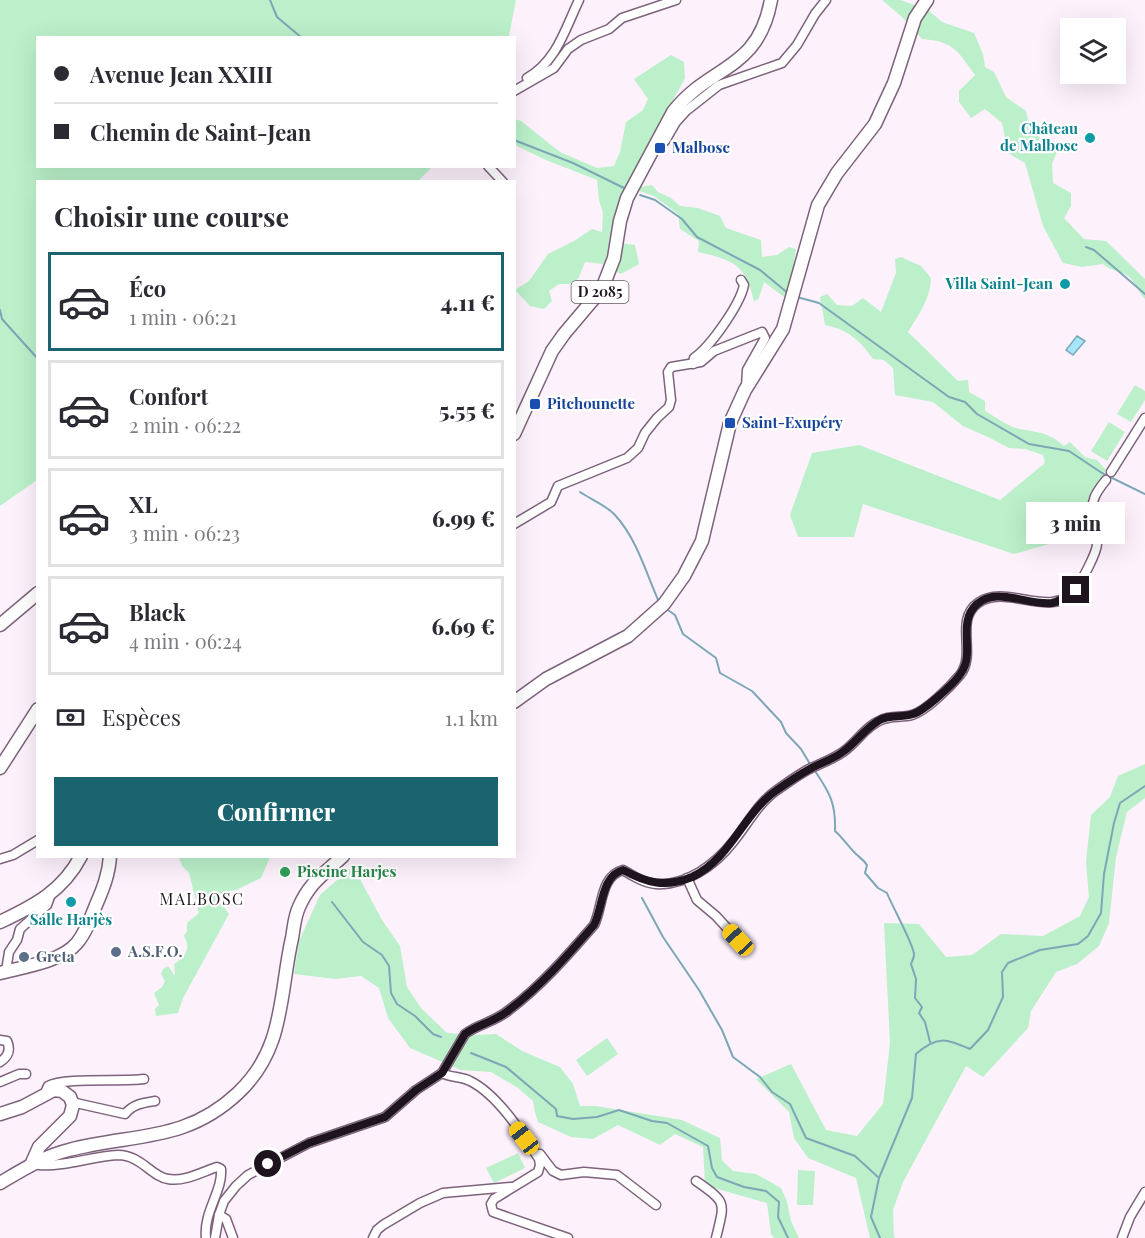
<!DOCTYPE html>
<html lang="fr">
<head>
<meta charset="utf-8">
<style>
  body { margin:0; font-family:"Playfair Display",serif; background:#f7f7f7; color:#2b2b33; height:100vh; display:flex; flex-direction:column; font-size:22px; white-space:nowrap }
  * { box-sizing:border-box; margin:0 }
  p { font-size:20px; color:#7c7c81 }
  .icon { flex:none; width:33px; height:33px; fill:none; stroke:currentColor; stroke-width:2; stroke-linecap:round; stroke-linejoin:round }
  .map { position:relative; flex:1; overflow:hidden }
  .details { position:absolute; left:36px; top:180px; width:480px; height:678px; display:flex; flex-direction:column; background:#fff; border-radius:0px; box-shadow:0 6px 24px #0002 }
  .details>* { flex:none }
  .banner { position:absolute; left:36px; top:36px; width:480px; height:132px; border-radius:0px; box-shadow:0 6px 24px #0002; display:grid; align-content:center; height:132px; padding:0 18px; background:#fff }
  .tools { position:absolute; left:1060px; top:18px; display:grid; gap:12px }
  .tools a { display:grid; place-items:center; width:66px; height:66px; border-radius:0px; background:#fff; box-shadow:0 6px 24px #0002; font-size:30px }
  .end { position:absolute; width:27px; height:27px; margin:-14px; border:8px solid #1e141d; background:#fff; box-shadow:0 0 0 3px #fff }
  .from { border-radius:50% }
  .bubble { position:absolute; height:42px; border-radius:0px; background:#fff; box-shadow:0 6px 24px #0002; font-size:20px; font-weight:800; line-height:42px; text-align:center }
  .car { position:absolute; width:18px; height:36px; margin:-18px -9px; border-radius:8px; box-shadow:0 0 4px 2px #0007; background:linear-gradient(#f5c518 24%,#345 0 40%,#f5c518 0 76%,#345 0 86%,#f5c518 0) }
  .banner b { display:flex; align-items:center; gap:21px; height:57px; font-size:22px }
  .banner b+b { border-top:2px solid #e1e1e2 }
  .banner i { width:15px; height:15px; background:#2b2b33 }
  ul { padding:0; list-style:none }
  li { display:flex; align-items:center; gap:18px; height:99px; margin:0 12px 9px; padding:0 6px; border:3px solid #e1e1e2; border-radius:0px }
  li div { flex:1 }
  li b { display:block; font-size:22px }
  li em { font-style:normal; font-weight:800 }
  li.active { border-color:#1a6470 }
  li>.icon { width:54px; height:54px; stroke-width:1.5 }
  h2 { padding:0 18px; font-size:27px; line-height:72px }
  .pay { display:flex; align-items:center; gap:15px; height:66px; padding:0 18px; font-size:22px }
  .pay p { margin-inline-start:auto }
  .primary-button { display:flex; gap:12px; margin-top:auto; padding:12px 18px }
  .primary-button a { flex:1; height:69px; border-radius:0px; background:#1a6470; color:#fff; font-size:24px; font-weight:800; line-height:69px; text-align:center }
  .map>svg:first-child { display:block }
</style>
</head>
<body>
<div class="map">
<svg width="1145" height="1238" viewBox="0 0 1145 1238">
  <rect width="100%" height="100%" fill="#fdf1fc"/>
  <g fill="#bbf0ca">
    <polygon points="0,0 516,0 509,36 506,37 38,38 38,166 432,167 417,182 38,182 37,480 0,506"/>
    <path d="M882 0H900L927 9 942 22 974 33 983 54 985 67 994 72 1006 97 1026 111 1028 120 1041 130 1039 140 1058 149 1052 164 1053 183 1071 193V206L1064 218 1084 239 1106 241 1145 279V299C1137 291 1136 282 1128 276 1120 270 1112 272 1103 264L1082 267 1063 263 1043 226 1025 163 1008 153 1002 123 985 109 971 118 959 102V91L975 75C958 51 953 41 922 39L902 17Z"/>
    <polygon points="671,55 684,62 685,78 622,195 616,211 612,242 635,245 639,264 621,274 603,264 585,262 579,277 573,284 559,284 549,291 552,301 544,309 530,306 515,290 529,281 548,254 574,241 592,229 602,232 603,213 599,200 597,180 546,160 515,145 515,119 521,121 560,152 597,168 614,166 620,152 626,122 643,110 648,99 634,79"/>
    <path d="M652 185 658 192 671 198 680 206 698 208 720 216 726 228 761 240 762 257 777 255 789 247 796 249 788 300 764 282 759 298 754 302C746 264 733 260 698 252L699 241 680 229 678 214 654 196 639 191 641 187Z"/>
    <path d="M901 257 921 266 931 278C930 300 919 314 908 332L958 381 968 380 969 392 985 401V411C996 417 1008 427 1020 429 1040 433 1048 432 1064 446L1070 442 1085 457 1097 460 1106 470 1095 486 1088 507 1091 528 1087 533 1014 554 863 504 854 537H798L790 515 812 453 859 445 1000 500 1045 463 1043 455 1025 449 1009 448 988 437 963 426 933 402 895 395 893 368 884 360 873 359C859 339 848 330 825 325L820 297 827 294 837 305 852 306 863 298 881 312 896 273 895 259Z"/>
    <polygon points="1135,385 1145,391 1145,400 1131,422 1117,414"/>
    <polygon points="1109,422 1125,432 1107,461 1091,451"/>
    <polygon points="1145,764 1145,798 1127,812 1116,857 1109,923 1099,946 1077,964 1056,972 1031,1011 1028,1028 983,1077 966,1066 903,1182 893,1210 894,1237 896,1238 870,1238 856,1178 808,1158 794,1138 789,1112 756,1079 791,1064 826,1130 857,1136 883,1104 890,1043 884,923 919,924 946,957 972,955 1001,934 1043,936 1080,916 1089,897 1086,862 1091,815 1110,797 1118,776"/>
    <path d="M179 857H270L261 878 236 890 229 891 223 906 229 914 183 998 178 1013 156 1016 155 1009 159 1005 154 993 162 987 165 981 161 974 163 969 168 966 175 976 174 964C186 956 191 949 184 936L187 931V923L199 913 189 873 182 866Z"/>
    <polygon points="353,866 382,920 400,946 407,987 421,1008 447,1033 478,1035 496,1034 522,1051 560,1067 573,1084 580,1106 596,1106 682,1120 720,1138 722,1160 733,1171 756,1174 781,1188 787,1202 791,1221 799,1238 774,1238 771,1234 767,1203 714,1188 705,1184 703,1147 675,1134 660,1145 618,1125 593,1139 571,1137 538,1122 535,1112 533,1101 518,1088 491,1072 461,1070 410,1048 388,1018 379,988 361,976 335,979 294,974 299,941 320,895"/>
    <polygon points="607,1038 618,1054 587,1076 576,1060"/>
    <polygon points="518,1153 525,1168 494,1183 486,1168"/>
    <polygon points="798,1170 815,1171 813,1205 797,1205"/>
  </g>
  <polygon fill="#a5e6f8" stroke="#7ca7b6" stroke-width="1.5" points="1077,336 1085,341 1073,355 1066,350"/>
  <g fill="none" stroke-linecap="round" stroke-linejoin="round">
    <g stroke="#7ca7b6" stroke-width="2">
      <polyline points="270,0 277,17 302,38"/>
      <polyline points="514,140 573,163 624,188"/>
      <polyline points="640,195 655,200 682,219 697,237 760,270 789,294"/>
      <polyline points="1086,247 1094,250 1145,294"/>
      <polyline points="797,297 819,303 949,397 965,402 977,414 1029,444 1069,451 1102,473 1145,494"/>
      <polyline points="0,310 2,319 38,359"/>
      <path d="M580 492C590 499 606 505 615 515 637 539 646 573 659 602"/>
      <polyline points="665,608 675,615 683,634 716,658 720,673 752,691 781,722 786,733 801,749 810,764"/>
      <path d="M815 771C830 793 836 804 835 831 843 838 848 846 856 854 860 858 864 860 867 865L865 873 878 888 887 893C891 904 915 947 914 955 914 958 912 961 911 964L916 979 915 998 922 1007 919 1013 925 1022 930 1042"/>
      <polyline points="642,898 663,937 699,990 722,1030 733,1057 760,1077 772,1092 790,1104 806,1138 855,1156 879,1178"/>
      <polyline points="332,902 363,942 382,955 389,966 391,993 397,1004 415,1016 433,1034 441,1037"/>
      <polyline points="471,1053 506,1067 556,1109 557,1116 573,1119 597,1117 619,1110 652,1121 667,1123 708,1146 712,1168 717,1177 744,1187 766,1191 779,1202 778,1217 788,1238"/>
      <path d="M880 1238 871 1217 879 1178 912 1098 916 1054C937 1035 946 1039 970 1049L988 1030 1003 997 1002 972 1008 963 1040 950 1078 944 1088 936 1101 913 1104 874 1114 823 1120 803 1145 786"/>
    </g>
    <defs>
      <g id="street">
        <path d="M527 78C557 61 565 29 579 0"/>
        <polyline points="514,91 554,68 568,49 581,40 609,29 622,18 676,0"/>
        <polyline points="656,142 665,141 676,122 686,111 719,85 782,63 797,45 815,14 826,0"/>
        <polyline points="488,166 503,182"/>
        <path d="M693 364 694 358C710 347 740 305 744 285L741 280"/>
        <polyline points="1111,472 1145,418"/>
        <polyline points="514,524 551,502 558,486 627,458 638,448 645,433 657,418 669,407 671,400 668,372 671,367 701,362 714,351 762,332 765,338 747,370 746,387"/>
        <polyline points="0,859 13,855 38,840"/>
        <polyline points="687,878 697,900 716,916 738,940"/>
        <polyline points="6,971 9,952 17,940 20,929 47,905 51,894"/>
        <path d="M0 1040 7 1041C11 1050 8 1057 0 1062"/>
        <path d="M442 1073C451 1078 461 1076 470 1081 497 1094 523 1134 539 1159L540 1165 538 1172 494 1199 491 1204 493 1212 568 1238"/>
        <polyline points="0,1082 19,1074 26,1074"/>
        <path d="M45 1093 48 1086C64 1077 121 1082 144 1079"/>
        <path d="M72 1103H76L125 1114C133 1104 143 1103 155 1101"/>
        <polyline points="540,1154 553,1171 561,1175 584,1172 617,1175 656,1205"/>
        <path d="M37 1162 39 1165C66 1167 92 1156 118 1155 141 1155 152 1177 168 1179 184 1182 202 1172 217 1167L221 1169C223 1191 203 1212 206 1238"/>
        <path d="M696 1181C727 1203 725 1201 716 1238"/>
        <polyline points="219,1215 226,1219 233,1238"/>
        <path d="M215 1238 219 1215 224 1201 236 1186 248 1175 309 1143 385 1117 416 1090 442 1073 465 1034C478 1024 495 1022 509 1010 541 986 568 955 594 925 603 907 600 876 623 870 633 876 644 883 656 884 686 886 715 865 733 842 747 825 758 803 777 790 787 783 799 774 811 768 822 763 833 759 843 752 856 743 866 726 881 720 890 715 902 718 912 715 926 711 950 687 960 675 977 654 954 620 978 603 1007 582 1052 622 1076 588 1082 581 1097 552 1097 544 1099 529 1089 513 1094 499 1096 492 1102 485 1106 480"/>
        <polyline points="373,1238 377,1230 383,1225 420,1203 443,1193 511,1187"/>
        <polyline points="1122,1238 1130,1217 1145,1192"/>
      </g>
      <g id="secondary">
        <polyline points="514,702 546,679 628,636 664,604 684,576 702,541 730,423 745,390 783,329 818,205 837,173 875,124 894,83 915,18 927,0"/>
        <path d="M0 973C23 967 61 962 77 943 86 932 91 918 96 905 103 889 109 874 110 856"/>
        <polyline points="0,1114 22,1107 54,1090 62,1091 70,1097 73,1105 70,1116 39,1147 31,1165"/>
        <path d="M0 1183C22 1170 44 1156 69 1150 133 1133 185 1143 238 1093 285 1049 279 996 292 938 294 928 294 918 299 907 310 882 324 874 343 856"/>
      </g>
      <g id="primary">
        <path d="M514 434 552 351 564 334 602 289 614 258 620 221 627 198 673 112C710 64 758 72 771 0"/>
        <polyline points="0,625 38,593"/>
        <polyline points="0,768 38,709"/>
        <path d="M0 922C34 906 63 891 81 856"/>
      </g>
    </defs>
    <use href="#street" stroke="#7c627a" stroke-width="11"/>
    <use href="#secondary" stroke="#7c627a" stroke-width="15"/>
    <use href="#primary" stroke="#7c627a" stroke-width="15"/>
    <use href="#street" stroke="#fff" stroke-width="8"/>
    <use href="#secondary" stroke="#fff" stroke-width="12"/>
    <use href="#primary" stroke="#fff" stroke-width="12"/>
  </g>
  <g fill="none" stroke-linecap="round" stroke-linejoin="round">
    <path stroke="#1e141d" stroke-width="8" d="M268 1164 309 1143 385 1117 416 1090 442 1073 465 1034C478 1024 495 1022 509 1010 541 986 568 955 594 925 603 908 601 876 623 870 647 883 665 888 692 877 731 859 744 812 777 790 787 783 797 776 808 770 819 763 833 760 844 751 856 742 865 729 878 721 888 714 902 718 913 714 924 711 955 683 961 673 976 652 956 623 977 604 997 586 1028 606 1052 603 1061 601 1068 596 1076 590"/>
  </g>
  <g fill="#0f9aa8" stroke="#fff" stroke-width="2">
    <circle cx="1090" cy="138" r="6"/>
    <circle cx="1065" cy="284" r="6"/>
    <circle cx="71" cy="902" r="6"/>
  </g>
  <g fill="#1a4fb4" stroke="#fff" stroke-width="2">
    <rect x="654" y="142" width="12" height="12" rx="3"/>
    <rect x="529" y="398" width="12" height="12" rx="3"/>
    <rect x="724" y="417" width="12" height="12" rx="3"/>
  </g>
  <circle fill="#2e9e5b" stroke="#fff" stroke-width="2" cx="285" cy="872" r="6"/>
  <g fill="#5c6f8a" stroke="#fff" stroke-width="2">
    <circle cx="116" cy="952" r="6"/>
    <circle cx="24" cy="957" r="6"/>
  </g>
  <g text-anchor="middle" stroke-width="4.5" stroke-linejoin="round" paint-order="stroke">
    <rect fill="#fff" stroke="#625a61" stroke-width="1.5" x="571.5" y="281" width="57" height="22" rx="4.5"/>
    <g font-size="14" font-weight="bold" fill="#1e141d">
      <text x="600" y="297">D 2085</text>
    </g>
    <g font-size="15" font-weight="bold" fill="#0d838f" stroke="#fff" text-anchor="end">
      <text x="1078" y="134">Château<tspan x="1078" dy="17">de Malbosc</tspan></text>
      <text x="1053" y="289">Villa Saint-Jean</text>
      <text x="71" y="925" text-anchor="middle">Salle Harjès</text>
    </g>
    <g font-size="15" font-weight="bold" fill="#164399" stroke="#fff" text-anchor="start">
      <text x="672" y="153">Malbosc</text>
      <text x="547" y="409">Pitchounette</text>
      <text x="742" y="428">Saint-Exupéry</text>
    </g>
    <g font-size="15" font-weight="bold" fill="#27864d" stroke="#fff" text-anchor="start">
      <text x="297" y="877">Piscine Harjes</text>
    </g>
    <g font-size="15" font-weight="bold" fill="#4e5e75" stroke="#fff" text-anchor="start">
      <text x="128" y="957">A.S.F.O.</text>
      <text x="36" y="962">Greta</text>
    </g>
    <g font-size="16" letter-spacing="1.5" fill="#1e141d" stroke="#fff">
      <text x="202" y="905">MALBOSC</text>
    </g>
  </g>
</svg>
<div class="tools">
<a><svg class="icon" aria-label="layers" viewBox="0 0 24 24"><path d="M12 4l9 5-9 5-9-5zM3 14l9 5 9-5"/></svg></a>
</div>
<i class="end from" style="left:268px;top:1164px"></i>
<i class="end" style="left:1076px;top:590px"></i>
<div class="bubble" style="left:1026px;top:502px;width:99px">3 min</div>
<i class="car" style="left:738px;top:940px;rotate:317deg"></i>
<i class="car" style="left:524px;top:1138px;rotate:322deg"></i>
<div class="banner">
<b><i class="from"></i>Avenue Jean XXIII</b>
<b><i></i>Chemin de Saint-Jean</b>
</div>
<section class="details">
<h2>Choisir une course</h2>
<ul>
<li class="active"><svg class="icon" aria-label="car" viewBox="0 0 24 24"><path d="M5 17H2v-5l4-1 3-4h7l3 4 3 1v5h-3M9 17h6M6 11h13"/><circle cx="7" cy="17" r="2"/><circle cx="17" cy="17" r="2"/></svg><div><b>Éco</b><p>1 min · 06:21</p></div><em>4.11 €</em></li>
<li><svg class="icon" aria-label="car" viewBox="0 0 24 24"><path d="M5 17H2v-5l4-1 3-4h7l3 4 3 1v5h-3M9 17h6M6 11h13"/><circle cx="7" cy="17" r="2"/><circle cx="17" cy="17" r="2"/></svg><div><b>Confort</b><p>2 min · 06:22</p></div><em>5.55 €</em></li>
<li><svg class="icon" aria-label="car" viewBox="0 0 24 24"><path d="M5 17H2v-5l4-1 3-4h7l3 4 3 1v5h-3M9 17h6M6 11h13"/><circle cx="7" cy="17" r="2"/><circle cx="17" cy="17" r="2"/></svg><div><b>XL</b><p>3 min · 06:23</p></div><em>6.99 €</em></li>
<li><svg class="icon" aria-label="car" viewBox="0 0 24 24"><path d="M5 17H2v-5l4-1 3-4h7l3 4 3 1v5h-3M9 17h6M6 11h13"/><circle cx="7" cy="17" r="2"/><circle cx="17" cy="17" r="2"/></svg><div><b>Black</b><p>4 min · 06:24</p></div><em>6.69 €</em></li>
</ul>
<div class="pay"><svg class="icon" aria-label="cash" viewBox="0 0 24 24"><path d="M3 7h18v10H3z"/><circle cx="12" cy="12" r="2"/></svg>Espèces<p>1.1 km</p></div>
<div class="primary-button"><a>Confirmer</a></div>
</section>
</div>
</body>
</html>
